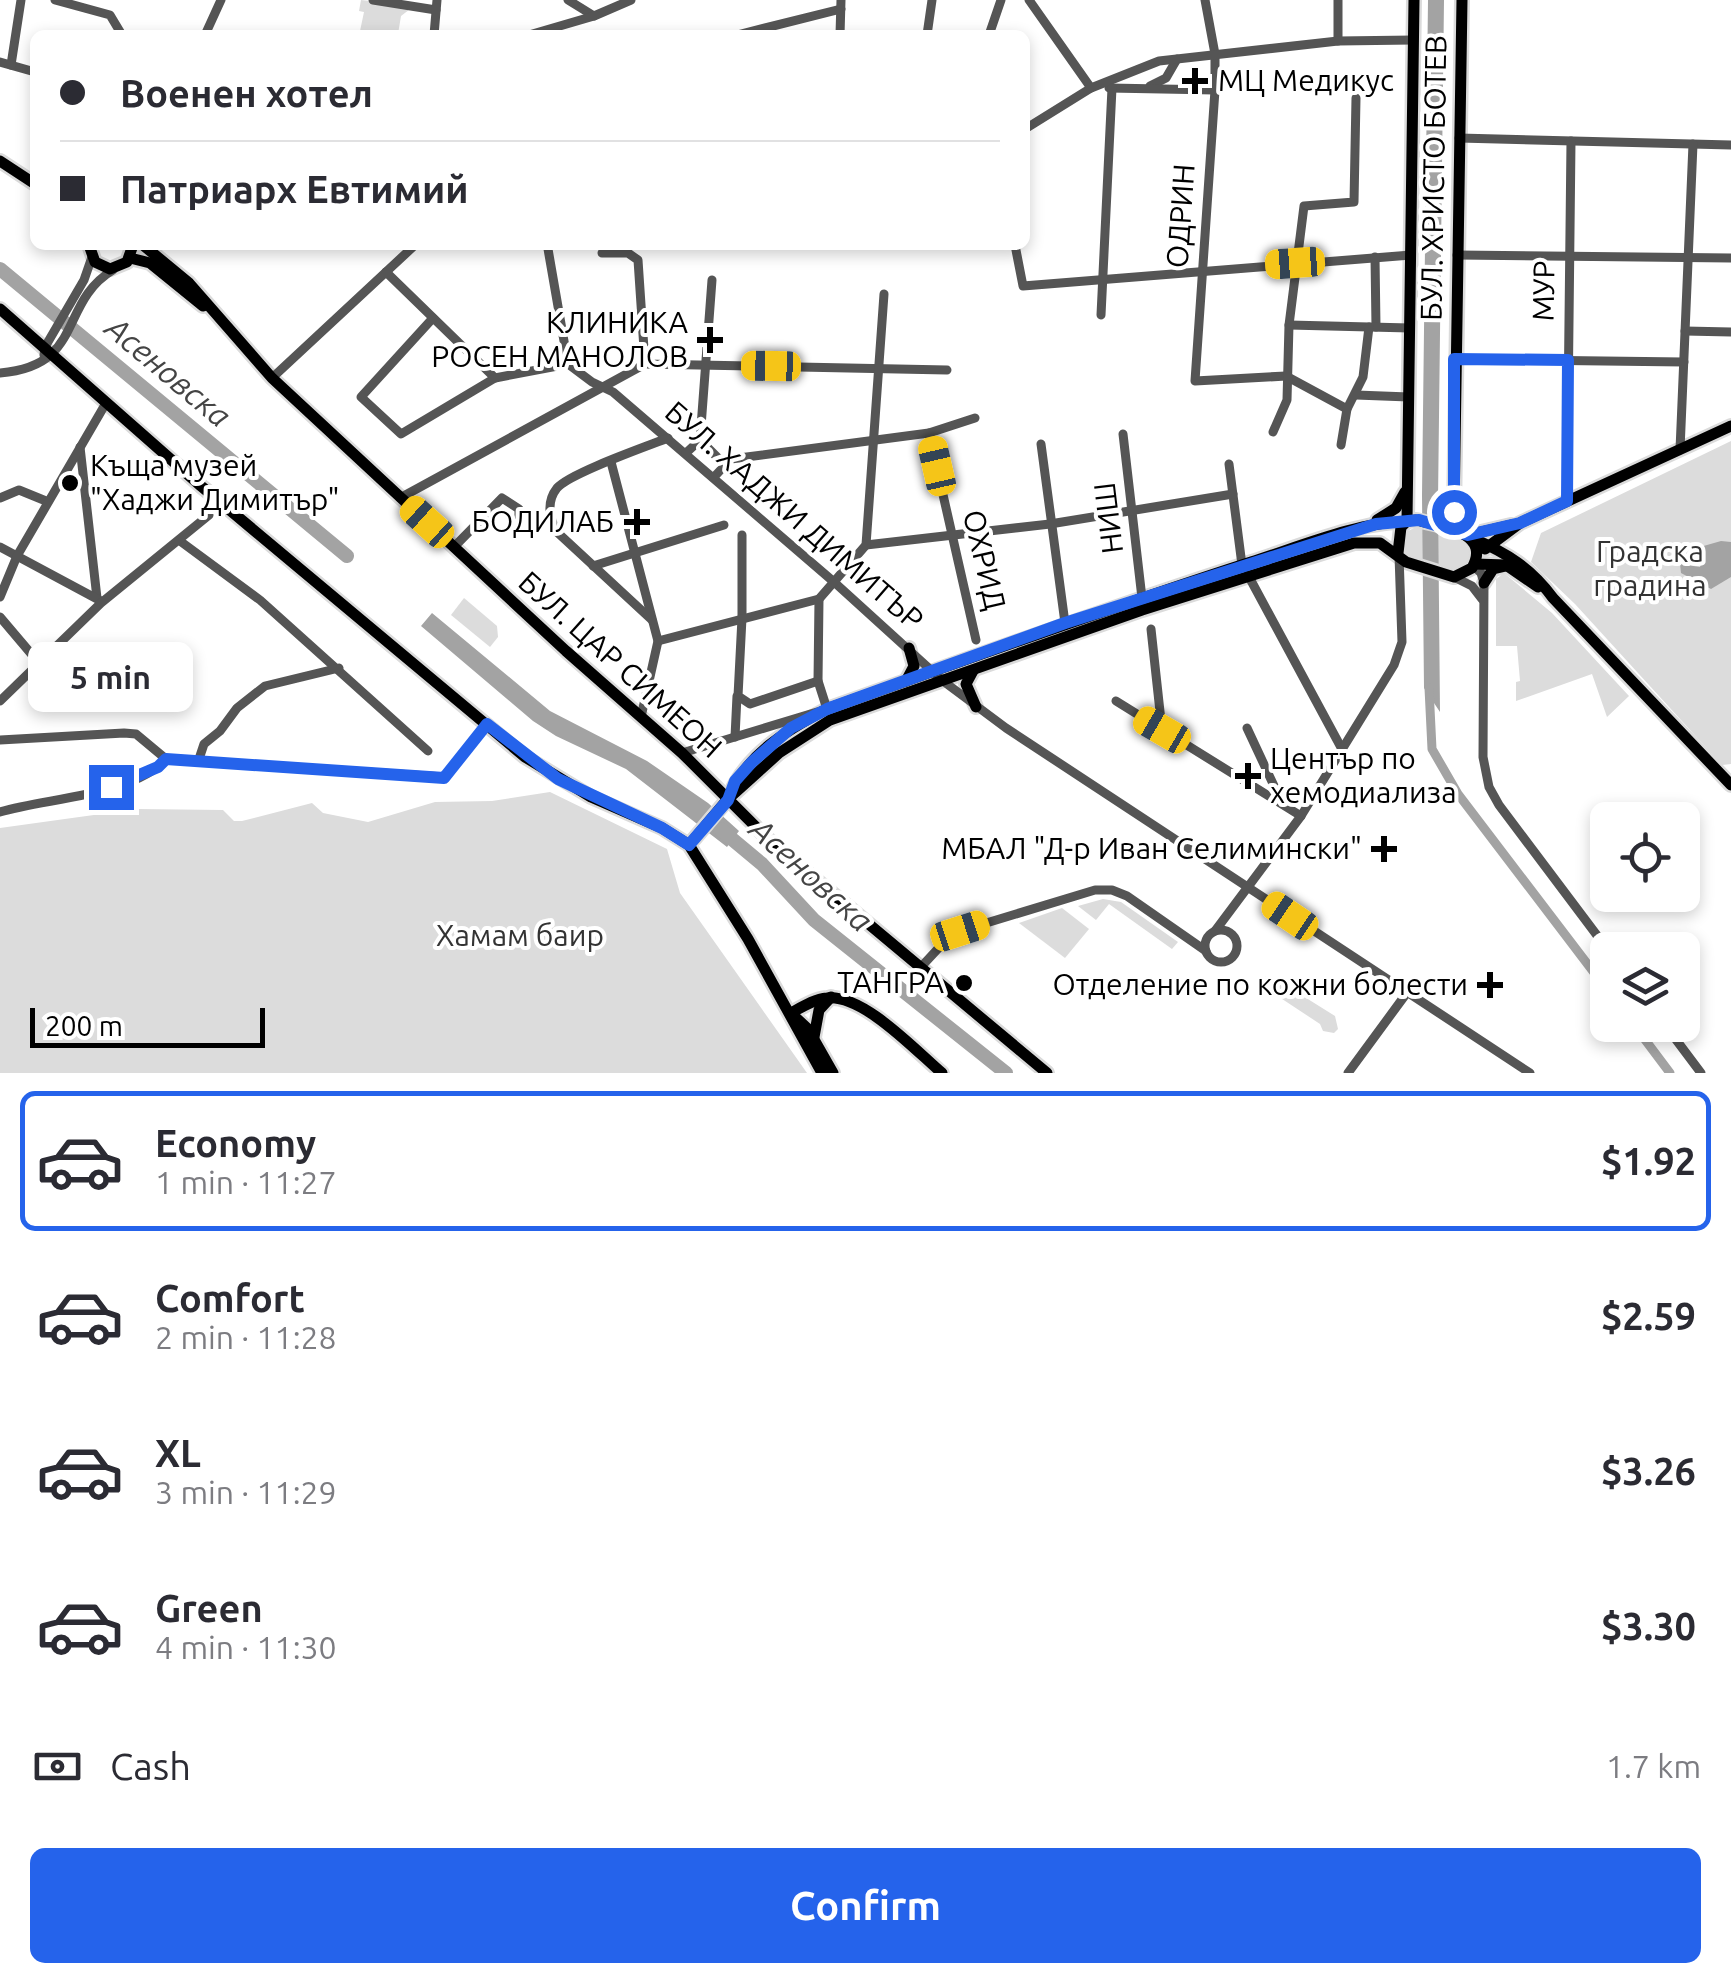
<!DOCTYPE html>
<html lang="en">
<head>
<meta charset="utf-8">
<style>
  body { margin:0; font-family:Ubuntu,sans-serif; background:#f7f7f7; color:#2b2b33; height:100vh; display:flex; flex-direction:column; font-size:38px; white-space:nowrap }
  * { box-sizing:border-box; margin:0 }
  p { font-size:32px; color:#7c7c81 }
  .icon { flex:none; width:55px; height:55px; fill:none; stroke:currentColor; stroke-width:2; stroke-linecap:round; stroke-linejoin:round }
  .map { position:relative; height:1073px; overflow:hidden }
  .panel { display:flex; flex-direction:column; background:#fff; flex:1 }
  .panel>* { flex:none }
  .guide { position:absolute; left:30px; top:30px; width:1000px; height:220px; border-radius:15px; box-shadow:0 5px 15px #0003; display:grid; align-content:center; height:220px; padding:0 30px; background:#fff }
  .fabs { position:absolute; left:1590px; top:802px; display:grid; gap:20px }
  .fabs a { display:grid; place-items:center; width:110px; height:110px; border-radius:15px; background:#fff; box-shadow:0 5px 15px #0003; font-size:50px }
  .scale { position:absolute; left:30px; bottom:25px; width:235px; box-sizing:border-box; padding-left:10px; border:5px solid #000; border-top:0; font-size:28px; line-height:35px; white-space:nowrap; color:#000; -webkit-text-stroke:8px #fff; paint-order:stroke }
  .end { position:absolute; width:45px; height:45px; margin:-22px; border:12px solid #2563eb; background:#fff; box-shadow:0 0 0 5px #fff }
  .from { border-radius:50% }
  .bubble { position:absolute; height:70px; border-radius:15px; background:#fff; box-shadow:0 5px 15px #0003; font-size:32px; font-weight:700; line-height:70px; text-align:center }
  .car { position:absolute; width:30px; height:60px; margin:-30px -15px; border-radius:12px; box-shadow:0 0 8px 2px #0007; background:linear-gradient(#f5c518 24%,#345 0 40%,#f5c518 0 76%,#345 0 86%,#f5c518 0) }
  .guide b { display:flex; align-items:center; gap:35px; height:95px; font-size:38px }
  .guide b+b { border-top:2px solid #e1e1e2 }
  .guide i { width:25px; height:25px; background:#2b2b33 }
  ul { padding:18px 0 0; list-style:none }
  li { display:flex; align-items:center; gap:30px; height:140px; margin:0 20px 15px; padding:0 10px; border:5px solid transparent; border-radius:15px }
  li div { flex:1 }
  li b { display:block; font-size:38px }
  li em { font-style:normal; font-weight:700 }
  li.selected { border-color:#2563eb }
  li>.icon { width:90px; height:90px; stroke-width:1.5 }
  .pay { display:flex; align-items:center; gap:25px; height:110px; padding:0 30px; font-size:38px }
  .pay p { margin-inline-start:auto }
  .button { display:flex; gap:20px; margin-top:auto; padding:20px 30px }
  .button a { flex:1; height:115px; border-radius:15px; background:#2563eb; color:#fff; font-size:40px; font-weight:700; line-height:115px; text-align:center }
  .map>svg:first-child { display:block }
</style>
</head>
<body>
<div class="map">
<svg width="1731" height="1073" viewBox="0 0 1731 1073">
  <rect width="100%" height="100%" fill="#fff"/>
  <g fill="#dcdcdc">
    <polygon points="361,0 414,6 401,16 398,34 360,31 364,12 359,11"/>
    <polygon points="1731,441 1731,764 1722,765 1575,604 1531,562 1541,533"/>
    <polygon points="1420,525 1461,538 1470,552 1466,565 1453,571 1407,555 1403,550 1406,532"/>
    <polygon points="1504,573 1552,613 1629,696 1607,717 1592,674 1516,701 1516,682 1520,681 1517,646 1496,646 1496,579"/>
    <polygon points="464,598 497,626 498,637 490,647 451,615"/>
    <polygon points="550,792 667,849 680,893 807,1073 0,1073 0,828 137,809 223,810 234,821 242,821 312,803 323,813 368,822 435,802 492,801"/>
    <polygon points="1103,899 1121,902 1178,942 1172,949 1109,904 1096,920 1078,906"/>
    <polygon points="1062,908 1089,929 1065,958 1019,923"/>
    <polygon points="1271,976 1335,1016 1338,1029 1334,1033 1323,1031 1320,1024 1264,987 1264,977"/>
  </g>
  <g fill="#a3a3a3">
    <polygon points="1428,0 1444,0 1438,500 1440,712 1424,688 1422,496"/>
    <polygon points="1721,541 1731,542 1731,577 1711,589 1681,573 1680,564 1700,567 1703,559 1700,547"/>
    <polygon points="432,613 550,711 647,761 708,803 739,831 727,847 626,769 556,736 533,721 421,626"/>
  </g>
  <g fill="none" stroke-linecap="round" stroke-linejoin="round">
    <g stroke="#a3a3a3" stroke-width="9">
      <polyline points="1429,688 1432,749 1458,794 1608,991"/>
      <polyline points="1634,1025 1670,1073"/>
    </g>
    <g stroke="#a3a3a3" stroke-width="14">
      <polyline points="0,269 347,556"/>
      <polyline points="720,829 762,864 814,920 1006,1073"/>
    </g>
    <defs>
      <g id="major">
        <polyline points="1462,0 1454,512 1456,522 1466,534"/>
        <polyline points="0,161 35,184"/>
        <polyline points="89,245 95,262 110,269 127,262 133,245"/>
        <polyline points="143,245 189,283 272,378 566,651 682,753 773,844 1047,1073"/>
        <polyline points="130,258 150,263 203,306"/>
        <polyline points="0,309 201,486 525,757 591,797 662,828 689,845 748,939 822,1073"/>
        <polyline points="1377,520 1396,508 1405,492"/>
        <polyline points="1407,521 1414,0"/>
        <polyline points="1468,535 1511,525"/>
        <path d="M1472 538C1507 553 1531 568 1553 598L1731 785"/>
        <polyline points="1485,549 1520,523 1731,426"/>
        <polyline points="1475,564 1506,565 1538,587"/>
        <polyline points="1484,583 1493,569 1506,566"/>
        <polyline points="973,671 966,684 976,707"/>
        <polyline points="906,681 914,666 909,648"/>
        <path d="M728 799C745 755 787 730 827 709 968 659 1108 608 1251 562 1293 549 1363 520 1405 522"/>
        <path d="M689 845 727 800 779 753 830 720 1142 610 1354 543H1380L1406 562 1454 577 1472 568C1492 532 1441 526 1416 520L1407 521 1401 527 1398 553"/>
        <path d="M791 1013C802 1007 814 999 827 998 863 994 915 1050 942 1073"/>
        <polyline points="794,1016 808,1029 833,1073"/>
        <polyline points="814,1037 819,1010 831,997"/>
      </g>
    </defs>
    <use href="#major" stroke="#dbdbdb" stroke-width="16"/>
    <g stroke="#555" stroke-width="9">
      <polyline points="55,0 110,15 122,35"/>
      <polyline points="373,0 436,10"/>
      <polyline points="568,0 594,16"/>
      <polyline points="1029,0 1091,88"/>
      <polyline points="1205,0 1215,54 1215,90 1195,381 1286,376 1347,409"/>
      <polyline points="1338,0 1338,41"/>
      <polyline points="205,35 221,0"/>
      <polyline points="434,35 437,0"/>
      <polyline points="529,35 594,16 631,0"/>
      <polyline points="737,35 841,9"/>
      <polyline points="840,35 841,0"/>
      <polyline points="927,35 932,0"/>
      <polyline points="989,35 1001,0"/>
      <polyline points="0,62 35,72"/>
      <polyline points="11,65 21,0"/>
      <polyline points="1150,86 1166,78 1177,59"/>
      <polyline points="1109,88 1215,90"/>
      <polyline points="1025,129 1091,88 1159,61 1338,41 1413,40"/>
      <polyline points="1459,138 1731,145"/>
      <polyline points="1015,245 1023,286 1411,255"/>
      <polyline points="548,249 568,364 592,382 613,392 834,582 943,681 1006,728 1530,1073"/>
      <polyline points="602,253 628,253 638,260 645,364"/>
      <polyline points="1457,255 1731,258"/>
      <polyline points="1375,257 1376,327"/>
      <polyline points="386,272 495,378"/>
      <polyline points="1101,315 1112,88"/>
      <polyline points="433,318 361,397 401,434 495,378 568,364"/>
      <polyline points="1289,325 1410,328"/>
      <polyline points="1685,331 1731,332"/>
      <polyline points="44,355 45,347 84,280 92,257"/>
      <polyline points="1455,359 1684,362"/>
      <polyline points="645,364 947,370"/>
      <path d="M0 373C85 366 58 303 113 270"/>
      <polyline points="272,378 415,245"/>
      <polyline points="1356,395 1409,397"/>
      <polyline points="1273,432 1287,400 1289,325 1304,206 1354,202 1356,98"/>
      <polyline points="929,433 976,640"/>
      <polyline points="1123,434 1142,598"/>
      <polyline points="700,440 712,280"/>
      <polyline points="1041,444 1065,623"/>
      <polyline points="1341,445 1347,409 1363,377 1369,327"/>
      <polyline points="80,447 97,598"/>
      <polyline points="1680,450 1693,144"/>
      <polyline points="686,453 700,440 724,464"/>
      <polyline points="611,462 658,641 641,717"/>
      <polyline points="1229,464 1242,565"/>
      <polyline points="714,477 731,459 929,433 975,418"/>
      <polyline points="0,498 19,490 46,501"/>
      <polyline points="400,498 645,364"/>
      <polyline points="1567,501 1571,141"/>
      <polyline points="742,535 742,618 738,696 750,704 818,681"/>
      <polyline points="180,541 260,600 428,751"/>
      <polyline points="866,545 1050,524 1233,494"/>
      <polyline points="0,547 99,600"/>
      <polyline points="454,547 502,498 519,509 519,516"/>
      <polyline points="593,566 724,525"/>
      <polyline points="1474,566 1481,573 1484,583 1483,757 1489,787 1499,805 1608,950"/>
      <polyline points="1248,575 1343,751"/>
      <polyline points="1454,577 1472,586 1482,599"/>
      <polyline points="0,597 17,556 106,403"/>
      <polyline points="0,617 39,663"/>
      <path d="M652 620 558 533C549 519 546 502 557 488 570 473 645 447 668 438"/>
      <polyline points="1151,629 1162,730"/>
      <polyline points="658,641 819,599 866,545 884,294"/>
      <polyline points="0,701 101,603 209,515"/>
      <polyline points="1116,701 1301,816"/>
      <polyline points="1247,728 1282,803"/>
      <polyline points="735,737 737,696"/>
      <polyline points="0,740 124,733 136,734 166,759 444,777 487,725"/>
      <polyline points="682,753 827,709 818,681 819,599"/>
      <polyline points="198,762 204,744 220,731 237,708 265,686 339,668"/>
      <path d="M0 812C45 798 133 796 166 759"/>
      <circle cx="1221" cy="946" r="16"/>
      <polyline points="1215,931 1301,816 1394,665 1402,642 1399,555"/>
      <polyline points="921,967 947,939 960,931 1095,890 1112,890 1127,896 1206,951"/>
      <polyline points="1665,1025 1701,1073"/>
      <polyline points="1348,1073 1406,994"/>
    </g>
    <use href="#major" stroke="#000" stroke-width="11"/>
  </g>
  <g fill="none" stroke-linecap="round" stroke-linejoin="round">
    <polyline stroke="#2563eb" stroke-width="12" points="111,787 158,767 166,759 444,778 487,724 558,779 662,828 689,845 728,800 735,781 752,762 791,728 827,709 1065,623 1376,524 1419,520 1468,535 1520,523 1567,501 1568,360 1454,359 1454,512"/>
  </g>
  <g fill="#000" stroke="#fff" stroke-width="4">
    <path d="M1190 66h10v10h10v10h-10v10h-10v-10h-10v-10h10z"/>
    <path d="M705 325h10v10h10v10h-10v10h-10v-10h-10v-10h10z"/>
    <circle cx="70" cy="483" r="10"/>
    <path d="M632 507h10v10h10v10h-10v10h-10v-10h-10v-10h10z"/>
    <path d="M1243 761h10v10h10v10h-10v10h-10v-10h-10v-10h10z"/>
    <path d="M1379 834h10v10h10v10h-10v10h-10v-10h-10v-10h10z"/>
    <circle cx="964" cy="983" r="10"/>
    <path d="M1485 970h10v10h10v10h-10v10h-10v-10h-10v-10h10z"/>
  </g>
  <g text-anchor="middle" stroke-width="8" stroke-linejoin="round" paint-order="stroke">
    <g font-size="30" fill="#000" stroke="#fff" text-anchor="end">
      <text x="1218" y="91" text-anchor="start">МЦ Медикус</text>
      <text x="688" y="333">КЛИНИКА<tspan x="688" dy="34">РОСЕН МАНОЛОВ</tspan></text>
      <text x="90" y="476" text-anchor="start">Къща музей<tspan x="90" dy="34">"Хаджи Димитър"</tspan></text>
      <text x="614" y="532">БОДИЛАБ</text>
      <text x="1270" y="769" text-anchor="start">Център по<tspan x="1270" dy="34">хемодиализа</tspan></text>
      <text x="1362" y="859">МБАЛ "Д-р Иван Селимински"</text>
      <text x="944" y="993">ТАНГРА</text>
      <text x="1468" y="995">Отделение по кожни болести</text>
    </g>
    <g font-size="30" fill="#000" stroke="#fff">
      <text transform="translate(1434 178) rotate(-89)" y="10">БУЛ. ХРИСТО БОТЕВ</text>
      <text transform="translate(1181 216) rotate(-86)" y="10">ОДРИН</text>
      <text transform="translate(1544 291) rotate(-89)" y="10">МУР</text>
      <text transform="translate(794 516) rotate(41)" y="10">БУЛ. ХАДЖИ ДИМИТЪР</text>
      <text transform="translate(1109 518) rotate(-97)" y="10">НИШ</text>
      <text transform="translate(984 560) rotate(77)" y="10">ОХРИД</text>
      <text transform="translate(620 665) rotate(42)" y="10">БУЛ. ЦАР СИМЕОН</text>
    </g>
    <g font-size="30" fill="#333" stroke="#fff">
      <text x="1650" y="562">Градска<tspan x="1650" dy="34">градина</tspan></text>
      <text x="520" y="946">Хамам баир</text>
    </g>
    <g font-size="32" font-style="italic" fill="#444" stroke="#fff">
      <text transform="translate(168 372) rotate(40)" y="11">Асеновска</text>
      <text transform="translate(811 875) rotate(42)" y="11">Асеновска</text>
    </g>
  </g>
</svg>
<div class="fabs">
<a><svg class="icon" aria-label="locate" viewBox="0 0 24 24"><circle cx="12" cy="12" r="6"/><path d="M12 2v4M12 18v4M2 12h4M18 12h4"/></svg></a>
<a><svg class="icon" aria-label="layers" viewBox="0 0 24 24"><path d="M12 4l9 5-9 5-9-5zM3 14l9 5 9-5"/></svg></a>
</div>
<div class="scale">200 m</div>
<i class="end from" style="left:1454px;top:512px"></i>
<i class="end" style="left:111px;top:787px"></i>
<div class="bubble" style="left:28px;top:642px;width:165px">5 min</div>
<i class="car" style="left:1295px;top:263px;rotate:266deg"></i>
<i class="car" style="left:771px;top:366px;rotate:271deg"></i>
<i class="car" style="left:937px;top:466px;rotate:347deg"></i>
<i class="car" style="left:427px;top:522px;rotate:312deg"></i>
<i class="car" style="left:1162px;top:730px;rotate:300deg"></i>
<i class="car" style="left:1290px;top:916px;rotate:304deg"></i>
<i class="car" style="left:960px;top:931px;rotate:72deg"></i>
<div class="guide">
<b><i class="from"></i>Военен хотел</b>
<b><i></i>Патриарх Евтимий</b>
</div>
</div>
<section class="panel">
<ul>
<li class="selected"><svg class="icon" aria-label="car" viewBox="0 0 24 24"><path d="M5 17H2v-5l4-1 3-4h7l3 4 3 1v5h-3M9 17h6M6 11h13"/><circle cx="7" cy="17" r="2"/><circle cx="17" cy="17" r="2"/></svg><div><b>Economy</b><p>1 min · 11:27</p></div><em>$1.92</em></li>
<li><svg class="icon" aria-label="car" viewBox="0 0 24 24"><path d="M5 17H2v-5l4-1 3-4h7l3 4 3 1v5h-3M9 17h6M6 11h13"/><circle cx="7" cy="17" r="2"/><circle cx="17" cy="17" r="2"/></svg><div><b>Comfort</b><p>2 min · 11:28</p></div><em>$2.59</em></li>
<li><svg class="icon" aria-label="car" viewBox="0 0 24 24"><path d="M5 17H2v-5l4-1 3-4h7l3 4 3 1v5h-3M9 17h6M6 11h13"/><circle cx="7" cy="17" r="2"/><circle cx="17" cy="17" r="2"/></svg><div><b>XL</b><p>3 min · 11:29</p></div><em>$3.26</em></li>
<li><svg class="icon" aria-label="car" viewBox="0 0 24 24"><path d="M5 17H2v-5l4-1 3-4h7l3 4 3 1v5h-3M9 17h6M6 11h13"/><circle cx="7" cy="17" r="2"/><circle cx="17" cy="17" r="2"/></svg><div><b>Green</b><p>4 min · 11:30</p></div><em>$3.30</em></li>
</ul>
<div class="pay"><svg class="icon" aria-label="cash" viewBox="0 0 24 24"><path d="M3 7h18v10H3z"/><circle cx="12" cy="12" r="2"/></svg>Cash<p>1.7 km</p></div>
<div class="button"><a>Confirm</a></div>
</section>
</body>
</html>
